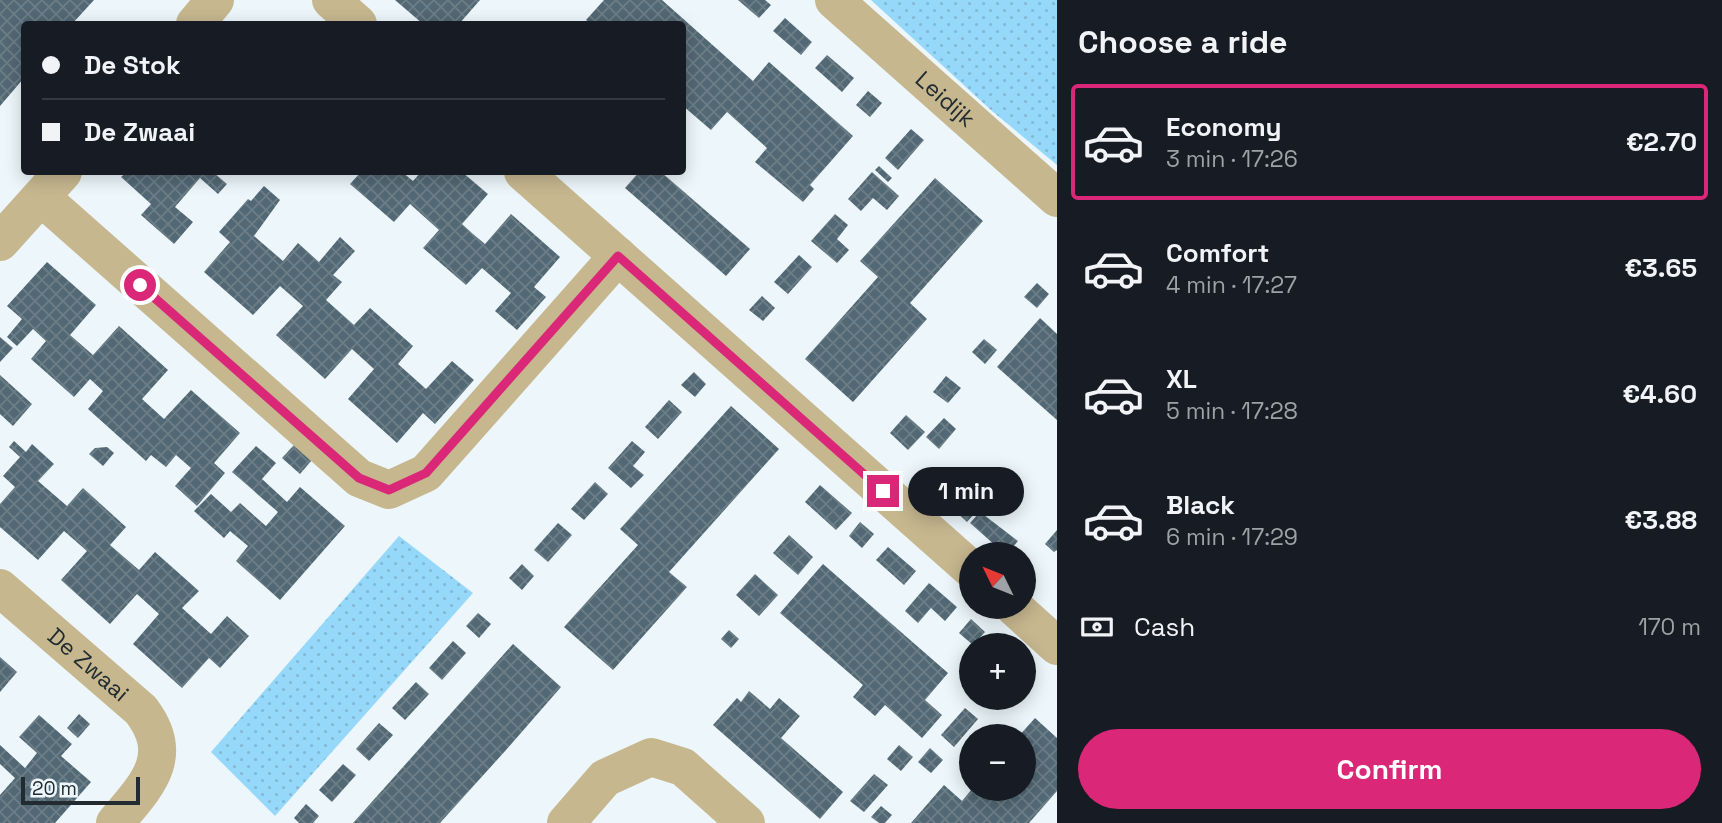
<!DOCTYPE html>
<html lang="en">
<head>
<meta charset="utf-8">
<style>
  body { margin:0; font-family:"Space Grotesk",sans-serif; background:#242831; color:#f1f3f6; height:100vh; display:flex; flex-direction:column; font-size:26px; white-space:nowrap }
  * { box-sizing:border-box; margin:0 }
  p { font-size:23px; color:#9ea1a6 }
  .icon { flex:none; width:38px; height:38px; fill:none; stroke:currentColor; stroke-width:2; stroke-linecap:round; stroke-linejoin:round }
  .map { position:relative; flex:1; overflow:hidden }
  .drawer { display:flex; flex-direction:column; background:#171b24; width:665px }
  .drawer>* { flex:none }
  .hud { position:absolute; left:21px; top:21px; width:665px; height:154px; border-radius:7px; box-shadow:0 4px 18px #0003; display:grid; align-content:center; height:154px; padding:0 21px; background:#171b24 }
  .needle { width:46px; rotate:313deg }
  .tools { position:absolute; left:959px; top:542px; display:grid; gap:14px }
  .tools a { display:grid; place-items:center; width:77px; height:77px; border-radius:50%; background:#171b24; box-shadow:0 4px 18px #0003; font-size:35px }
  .scale { position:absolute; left:21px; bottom:18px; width:119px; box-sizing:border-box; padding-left:7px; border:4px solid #212b30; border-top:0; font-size:19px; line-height:24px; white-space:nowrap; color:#212b30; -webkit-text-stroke:5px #ecf6fb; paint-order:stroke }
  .end { position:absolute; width:32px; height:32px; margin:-16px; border:9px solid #db2777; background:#fff; box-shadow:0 0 0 4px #fff }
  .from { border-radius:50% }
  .bubble { position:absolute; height:49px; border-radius:24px; background:#171b24; box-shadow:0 4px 18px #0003; font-size:23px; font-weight:700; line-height:49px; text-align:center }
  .hud b { display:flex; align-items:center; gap:24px; height:66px; font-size:26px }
  .hud b+b { border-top:2px solid #363941 }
  .hud i { width:18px; height:18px; background:#f1f3f6 }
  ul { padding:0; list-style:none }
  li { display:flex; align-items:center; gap:21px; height:116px; margin:0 14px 10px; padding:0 7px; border:4px solid transparent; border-radius:7px }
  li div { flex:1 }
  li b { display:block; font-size:26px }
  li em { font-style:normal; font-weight:700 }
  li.selected { border-color:#db2777 }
  li>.icon { width:63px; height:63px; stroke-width:1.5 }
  h2 { padding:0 21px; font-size:32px; line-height:84px }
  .pay { display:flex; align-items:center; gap:18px; height:77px; padding:0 21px; font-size:26px }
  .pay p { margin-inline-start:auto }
  .action { display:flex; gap:14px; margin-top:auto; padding:14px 21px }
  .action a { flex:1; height:80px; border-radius:42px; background:#db2777; color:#fff; font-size:28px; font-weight:700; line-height:80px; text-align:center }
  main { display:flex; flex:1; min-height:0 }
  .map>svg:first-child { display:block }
</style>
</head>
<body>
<main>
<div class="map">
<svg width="1057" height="823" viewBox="0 0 1057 823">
  <defs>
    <pattern id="grass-dots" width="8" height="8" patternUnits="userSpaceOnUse" patternTransform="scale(1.75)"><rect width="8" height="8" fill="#96d8fa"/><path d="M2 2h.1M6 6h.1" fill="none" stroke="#81bad7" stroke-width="1.8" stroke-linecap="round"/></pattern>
    <pattern id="building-cross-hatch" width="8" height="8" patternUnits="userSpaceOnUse" patternTransform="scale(1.75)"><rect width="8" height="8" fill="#526874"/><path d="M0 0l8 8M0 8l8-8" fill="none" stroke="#6c7e87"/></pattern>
  </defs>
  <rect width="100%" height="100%" fill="#ecf6fb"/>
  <g fill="url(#grass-dots)">
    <polygon points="871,0 1057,0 1057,165 992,111"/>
    <polygon points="399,536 473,593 275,816 211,752"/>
  </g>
  <g fill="url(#building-cross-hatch)">
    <polygon points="0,0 94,0 72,24 24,24 24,78 0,106"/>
    <polygon points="395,0 480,0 459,24 423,24"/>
    <polygon points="604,0 662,0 753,81 769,62 853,136 810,185 814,189 803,202 755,162 767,148 727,112 711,130 682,105 682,24 592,24 586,20"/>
    <polygon points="738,0 765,0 771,5 759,18"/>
    <polygon points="785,18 812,42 801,55 773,31"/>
    <polygon points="827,55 854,78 842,92 815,68"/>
    <polygon points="868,91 882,103 870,117 856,105"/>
    <polygon points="911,129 924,140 898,170 885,158"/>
    <polygon points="879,166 892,178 888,182 875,170"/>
    <polygon points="127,172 213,172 227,184 218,194 200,178 175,207 193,222 174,244 141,215 151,204 121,177"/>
    <polygon points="361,172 402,172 413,181 421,172 462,172 488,194 462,224 473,234 485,244 511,214 560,257 534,287 546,297 517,330 495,311 511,293 482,268 466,285 423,248 439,230 410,204 394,222 350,184"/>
    <polygon points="639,172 661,172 750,249 726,276 625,188"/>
    <polygon points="872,172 899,196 887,210 873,198 861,211 848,199"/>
    <polygon points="935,178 983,221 910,303 927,319 853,402 805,359 878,277 860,261"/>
    <polygon points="264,186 280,200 254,236 283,261 298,243 319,262 340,237 355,251 333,275 342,282 326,300 354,325 370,308 413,346 398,364 426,389 452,361 474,380 435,424 423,413 397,443 348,399 374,369 352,349 325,379 276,335 303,306 280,286 253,315 204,272 230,242 219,232 248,199 251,201"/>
    <polygon points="835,214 848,225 837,239 849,250 837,263 811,241"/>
    <polygon points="799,255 812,267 788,294 774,282"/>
    <polygon points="47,262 96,305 70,335 93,355 119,326 168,370 142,399 164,419 191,390 240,433 214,463 225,473 197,506 175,486 191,468 176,455 166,467 151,455 146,461 88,409 103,391 90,379 74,397 31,359 46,341 33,329 17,346 7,337 22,319 7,306"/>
    <polygon points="1037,283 1049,294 1037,308 1024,297"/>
    <polygon points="762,296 775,308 763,321 749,310"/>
    <polygon points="1040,318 1057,334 1057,420 997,367"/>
    <polygon points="0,337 13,348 0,362"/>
    <polygon points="984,339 997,350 985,364 972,352"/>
    <polygon points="694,372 706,384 695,397 681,385"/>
    <polygon points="0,375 32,404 13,426 0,414"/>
    <polygon points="946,376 961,388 948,403 933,392"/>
    <polygon points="669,400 682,412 658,439 645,427"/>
    <polygon points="731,406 779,449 669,572 687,587 613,670 564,627 638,545 620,529"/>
    <polygon points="906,415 925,432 908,450 890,433"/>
    <polygon points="944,418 956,429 939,449 926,437"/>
    <polygon points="14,441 26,452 32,444 54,464 38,481 67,506 83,488 126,527 110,545 139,570 155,552 199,591 182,608 211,634 227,616 249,636 220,668 209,658 182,688 133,644 159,614 137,594 110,624 61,580 87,551 64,531 38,560 0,527 0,504 15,487 3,476 20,457 9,447"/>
    <polygon points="632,441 645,452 633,466 644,475 631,488 608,468"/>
    <polygon points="294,445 312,460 300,474 282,458"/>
    <polygon points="256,446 276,463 262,479 287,502 300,487 345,526 280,600 236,561 248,546 230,531 224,538 194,511 211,494 231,512 240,503 266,526 278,512 232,472"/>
    <polygon points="107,447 114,453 103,466 89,454 95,448"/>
    <polygon points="595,482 608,494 584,520 571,509"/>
    <polygon points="820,485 852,513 836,530 805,502"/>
    <polygon points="965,487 984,503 967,522 949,505"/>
    <polygon points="938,496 949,506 943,512 932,503"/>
    <polygon points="980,512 1018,541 1006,555 970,523"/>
    <polygon points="860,522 874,534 862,548 849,536"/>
    <polygon points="558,523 572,535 548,562 534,550"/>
    <polygon points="1057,530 1057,550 1054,552 1045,544"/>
    <polygon points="789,535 813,557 798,575 773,553"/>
    <polygon points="888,547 916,571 904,585 876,560"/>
    <polygon points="522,564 534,576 522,590 509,578"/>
    <polygon points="823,564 948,673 925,700 942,715 922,738 885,705 875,716 853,697 863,685 780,613"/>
    <polygon points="755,574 778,595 759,616 736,595"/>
    <polygon points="929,583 957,607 945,621 931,608 918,623 905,611"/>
    <polygon points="478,613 491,624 479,638 466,626"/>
    <polygon points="971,619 985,632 973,645 959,633"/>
    <polygon points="729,630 739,639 731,648 721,639"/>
    <polygon points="453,641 466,653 442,680 429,668"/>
    <polygon points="513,644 561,687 506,750 440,823 353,823"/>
    <polygon points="0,657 17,672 0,692"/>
    <polygon points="416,682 429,694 405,720 392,708"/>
    <polygon points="749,691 770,709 779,698 800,716 781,738 843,792 820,819 713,725 737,698 741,702"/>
    <polygon points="965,708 978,719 954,747 941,735"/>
    <polygon points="79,714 90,724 78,738 67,728"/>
    <polygon points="39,715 72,744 61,756 91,782 55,823 0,823 0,795 15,778 0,764 0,745 25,768 37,753 19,737"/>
    <polygon points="1035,718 1057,738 1057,791 1029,823 911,823 944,785 962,801 972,789 1024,789 1024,737 1018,737"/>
    <polygon points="379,723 393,735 369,761 356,749"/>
    <polygon points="899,745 913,757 901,771 887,759"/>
    <polygon points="930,748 943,760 931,773 918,762"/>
    <polygon points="343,764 356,775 332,802 319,790"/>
    <polygon points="874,774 888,785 864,812 850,801"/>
    <polygon points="306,804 319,816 313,823 299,823 294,818"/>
    <polygon points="881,806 892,815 885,823 879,823 871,817"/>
  </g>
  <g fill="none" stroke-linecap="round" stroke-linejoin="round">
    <g stroke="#c6b78f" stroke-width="38">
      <polyline points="331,0 358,24"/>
      <path id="s1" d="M834 0 1057 198"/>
      <polyline points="195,24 215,0"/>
      <polyline points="523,172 971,569"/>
      <polyline points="41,197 359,478 389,490 426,473 618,256"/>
      <polyline points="0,242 63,172"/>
      <path id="s2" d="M0 588 141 710C177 757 146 786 115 823"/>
      <polyline points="1014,607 1057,646"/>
      <polyline points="566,823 605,778 651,757 683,767 746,823"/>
    </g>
  </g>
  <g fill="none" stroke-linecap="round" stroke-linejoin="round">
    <polyline stroke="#db2777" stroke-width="9" points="140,285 359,478 389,490 426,473 618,256 883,491"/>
  </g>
  <g text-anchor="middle" stroke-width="7" stroke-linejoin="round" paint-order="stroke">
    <g font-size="23" fill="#212b30" stroke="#ecf6fb">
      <text dy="8" stroke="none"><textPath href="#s1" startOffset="149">Leidijk</textPath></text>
      <text dy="8" stroke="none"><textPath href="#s2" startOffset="117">De Zwaai</textPath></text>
    </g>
  </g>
</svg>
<div class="tools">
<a><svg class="needle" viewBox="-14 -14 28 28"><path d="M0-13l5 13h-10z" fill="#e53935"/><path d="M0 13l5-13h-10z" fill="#9ea1a6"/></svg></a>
<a>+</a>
<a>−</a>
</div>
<div class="scale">20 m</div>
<i class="end from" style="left:140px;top:285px"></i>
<i class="end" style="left:883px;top:491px"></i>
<div class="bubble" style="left:908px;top:467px;width:116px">1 min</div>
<div class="hud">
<b><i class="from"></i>De Stok</b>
<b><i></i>De Zwaai</b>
</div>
</div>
<section class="drawer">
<h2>Choose a ride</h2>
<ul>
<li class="selected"><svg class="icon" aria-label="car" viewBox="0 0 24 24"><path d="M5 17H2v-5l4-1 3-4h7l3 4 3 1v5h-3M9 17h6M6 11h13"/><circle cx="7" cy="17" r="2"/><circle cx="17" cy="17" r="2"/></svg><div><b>Economy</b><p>3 min · 17:26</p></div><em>€2.70</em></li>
<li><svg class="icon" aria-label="car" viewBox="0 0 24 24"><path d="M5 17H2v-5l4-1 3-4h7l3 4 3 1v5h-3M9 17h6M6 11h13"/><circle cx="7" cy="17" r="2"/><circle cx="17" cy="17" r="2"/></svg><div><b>Comfort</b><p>4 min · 17:27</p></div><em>€3.65</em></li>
<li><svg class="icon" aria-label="car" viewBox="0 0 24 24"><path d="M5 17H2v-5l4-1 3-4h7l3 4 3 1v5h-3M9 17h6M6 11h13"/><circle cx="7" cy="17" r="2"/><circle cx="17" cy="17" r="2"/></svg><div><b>XL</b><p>5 min · 17:28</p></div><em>€4.60</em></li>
<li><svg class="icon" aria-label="car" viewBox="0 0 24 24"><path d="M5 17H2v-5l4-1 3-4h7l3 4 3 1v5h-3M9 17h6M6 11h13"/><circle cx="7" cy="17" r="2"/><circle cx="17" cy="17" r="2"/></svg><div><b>Black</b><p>6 min · 17:29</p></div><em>€3.88</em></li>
</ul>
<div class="pay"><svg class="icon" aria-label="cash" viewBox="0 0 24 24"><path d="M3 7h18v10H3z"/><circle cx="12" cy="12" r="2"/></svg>Cash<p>170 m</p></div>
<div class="action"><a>Confirm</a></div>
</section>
</main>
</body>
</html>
